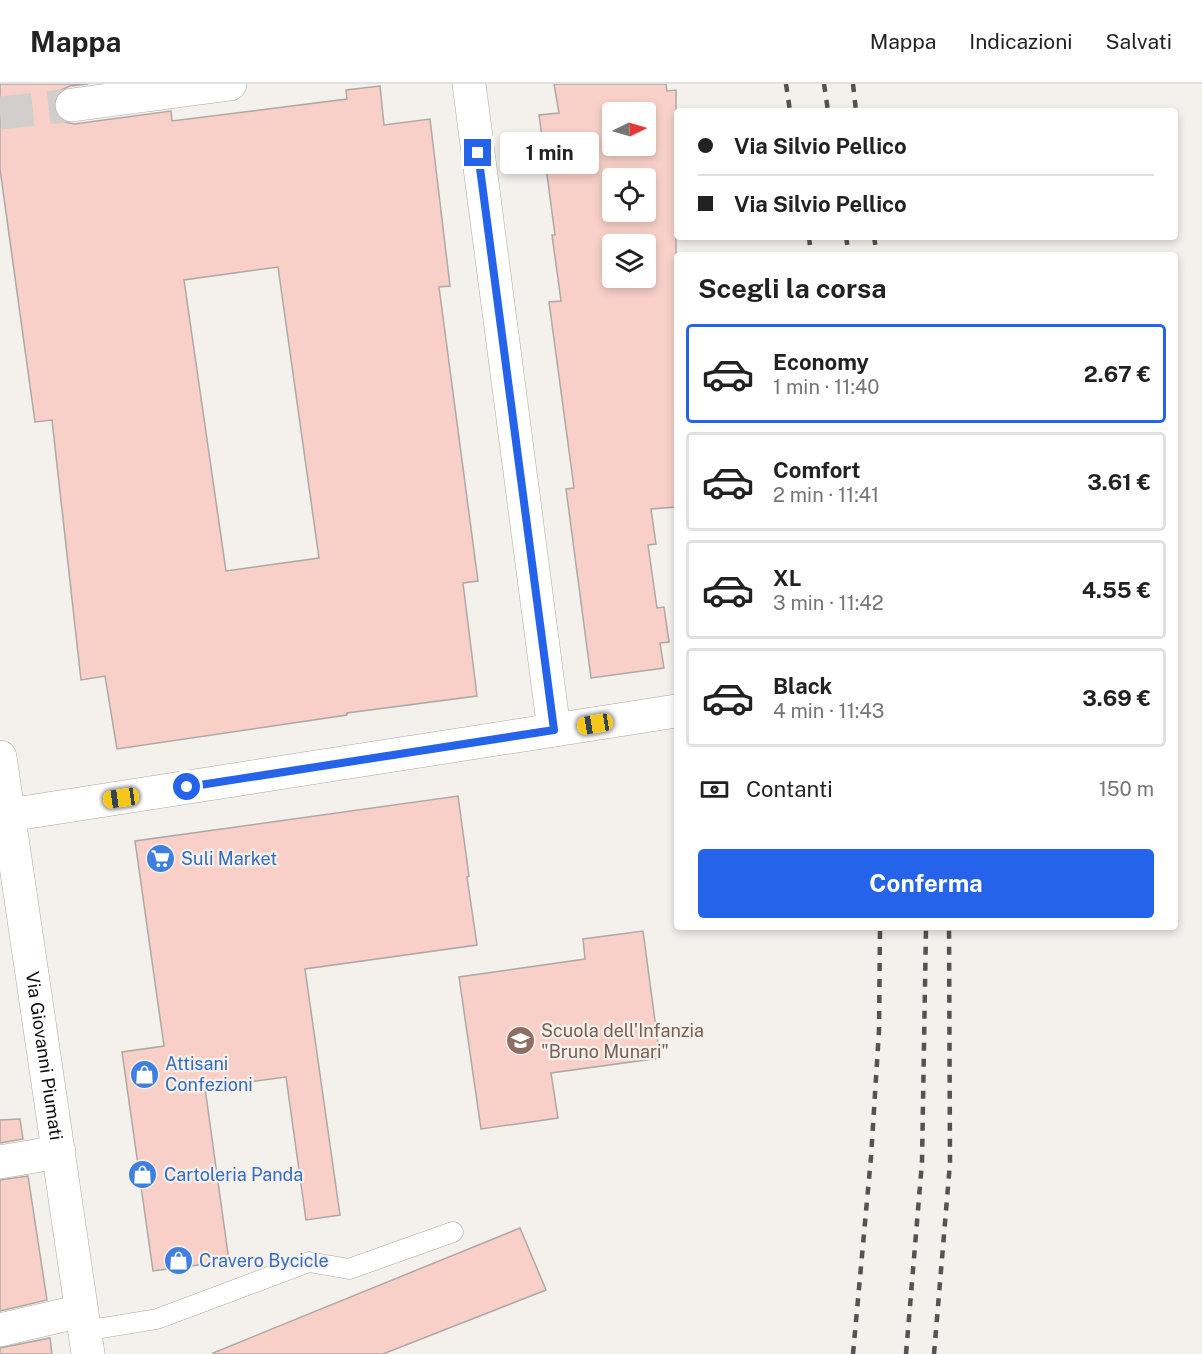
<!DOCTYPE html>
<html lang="it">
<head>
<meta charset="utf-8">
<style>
  body { margin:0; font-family:"Public Sans",sans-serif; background:#f2f2f2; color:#222; height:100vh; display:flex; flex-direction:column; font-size:22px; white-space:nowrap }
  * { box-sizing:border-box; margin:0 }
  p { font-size:20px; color:#767676 }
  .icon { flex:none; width:33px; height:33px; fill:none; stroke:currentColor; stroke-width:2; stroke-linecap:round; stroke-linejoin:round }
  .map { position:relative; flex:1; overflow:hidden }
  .drawer { position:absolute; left:674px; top:168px; width:504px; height:678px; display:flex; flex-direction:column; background:#fff; border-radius:6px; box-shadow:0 3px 9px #0003 }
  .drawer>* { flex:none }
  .top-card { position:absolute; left:674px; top:24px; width:504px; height:132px; border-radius:6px; box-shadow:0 3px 9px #0003; display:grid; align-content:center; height:132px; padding:0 24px; background:#fff }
  .needle { width:39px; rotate:85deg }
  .buttons { position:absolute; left:602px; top:18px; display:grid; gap:12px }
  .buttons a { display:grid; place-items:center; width:54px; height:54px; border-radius:6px; background:#fff; box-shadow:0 3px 9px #0003; font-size:30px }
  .end { position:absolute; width:27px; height:27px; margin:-14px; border:8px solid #2563eb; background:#fff; box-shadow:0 0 0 3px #fff }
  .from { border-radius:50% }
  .bubble { position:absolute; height:42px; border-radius:6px; background:#fff; box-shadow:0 3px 9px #0003; font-size:20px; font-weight:700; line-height:42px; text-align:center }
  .car { position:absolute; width:18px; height:36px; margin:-18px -9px; border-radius:8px; box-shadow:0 0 4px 2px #0007; background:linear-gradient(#f5c518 24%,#345 0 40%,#f5c518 0 76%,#345 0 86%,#f5c518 0) }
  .top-card b { display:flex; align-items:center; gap:21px; height:57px; font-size:22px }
  .top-card b+b { border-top:2px solid #e0e0e0 }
  .top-card i { width:15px; height:15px; background:#222 }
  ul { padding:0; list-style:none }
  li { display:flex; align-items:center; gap:18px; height:99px; margin:0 12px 9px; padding:0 12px; border:3px solid #e0e0e0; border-radius:6px }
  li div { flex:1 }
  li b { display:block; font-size:22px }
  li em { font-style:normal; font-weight:700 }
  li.active { border-color:#2563eb }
  li>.icon { width:54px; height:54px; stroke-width:1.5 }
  h2 { padding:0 24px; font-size:27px; line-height:72px }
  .pay { display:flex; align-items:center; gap:15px; height:66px; padding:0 24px; font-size:22px }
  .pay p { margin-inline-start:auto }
  .button { display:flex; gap:12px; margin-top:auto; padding:12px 24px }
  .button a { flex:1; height:69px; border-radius:6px; background:#2563eb; color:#fff; font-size:24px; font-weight:700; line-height:69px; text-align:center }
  header { display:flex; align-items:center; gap:36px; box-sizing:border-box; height:84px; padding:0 30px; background:#fff; border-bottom:2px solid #e0e0e0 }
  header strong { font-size:28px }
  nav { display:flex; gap:33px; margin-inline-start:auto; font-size:21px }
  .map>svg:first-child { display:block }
</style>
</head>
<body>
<header>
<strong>Mappa</strong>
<nav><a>Mappa</a><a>Indicazioni</a><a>Salvati</a></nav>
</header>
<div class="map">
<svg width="1202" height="1270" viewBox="0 0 1202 1270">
  <rect width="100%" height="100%" fill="#f4f0ec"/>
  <g fill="#f8d0c8" stroke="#aea8a6" stroke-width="1.5" fill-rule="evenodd">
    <path d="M0 0H88L70 2 61 6 55 14 54 24 58 33 65 38 74 40 171 27 172 37 347 15 346 6 380 2 384 41 430 35 450 202 439 203 478 497 463 499 477 612 347 629V631L117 665 105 592 81 596 52 336 35 338 0 85ZM278 183 319 474 226 487 184 196Z"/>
    <path d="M554 0H666L667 7 676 6V423L651 425 656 460 648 461 657 524 664 523 669 558 660 559 664 584 591 594 566 405 574 404 549 218 561 217 552 151H555L539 31 559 29ZM612 28H645V62H612ZM612 94H645V128H612ZM612 160H645V194H612Z"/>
    <polygon points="458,712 469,792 467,793 477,861 305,885 340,1131 306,1136 286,993 205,1004 229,1177 153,1187 122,968 164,962 135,757"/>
    <polygon points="643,847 660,974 551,989 558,1034 481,1045 459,893 585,875 583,855"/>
    <polygon points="20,1035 23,1055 0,1059 0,1036"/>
    <polygon points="28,1092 47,1216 0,1227 0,1096"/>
    <polygon points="520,1144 546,1206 383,1270 213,1270 213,1269"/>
    <polygon points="50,1254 52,1270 0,1270 0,1264"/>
  </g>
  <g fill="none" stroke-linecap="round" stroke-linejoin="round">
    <polyline stroke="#d2cecb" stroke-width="33" stroke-dasharray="33 16" stroke-linecap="butt" points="0,29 72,21"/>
    <defs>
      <polyline id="lane" points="84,1247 157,1235 309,1178 349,1185 453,1148"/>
      <g id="street">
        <polyline points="469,0 554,646"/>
        <polyline points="72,21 230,0"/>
        <polyline points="9,731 676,627"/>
        <polyline points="0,1078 59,1068"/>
        <polyline points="0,1246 81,1227"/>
      </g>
      <g id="secondary">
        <path id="s1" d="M0 673 88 1270"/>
      </g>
    </defs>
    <use href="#lane" stroke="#aca8a4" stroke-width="21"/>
    <use href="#street" stroke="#aca8a4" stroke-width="34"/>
    <use href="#secondary" stroke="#aca8a4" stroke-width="34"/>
    <use href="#lane" stroke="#fff" stroke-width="20"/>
    <use href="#street" stroke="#fff" stroke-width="33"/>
    <use href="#secondary" stroke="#fff" stroke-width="33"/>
    <g stroke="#555250" stroke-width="4.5" stroke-dasharray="8 8" stroke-linecap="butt">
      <polyline points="786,0 790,27"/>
      <polyline points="824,0 828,27"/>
      <polyline points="853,0 856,27"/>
      <polyline points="809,153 811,171"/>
      <polyline points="846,153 849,171"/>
      <polyline points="874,153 877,171"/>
      <polyline points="853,1270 871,1073 879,947 880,843"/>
      <polyline points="906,1270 922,1078 926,843"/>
      <polyline points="934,1270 950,1079 949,843"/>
    </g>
  </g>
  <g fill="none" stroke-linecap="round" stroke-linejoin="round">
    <polyline stroke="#2563eb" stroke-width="8" points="187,703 554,646 478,69"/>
  </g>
  <defs>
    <symbol id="supermarket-disc" viewBox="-11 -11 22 22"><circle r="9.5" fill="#3f7fe0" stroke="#f4f0ec"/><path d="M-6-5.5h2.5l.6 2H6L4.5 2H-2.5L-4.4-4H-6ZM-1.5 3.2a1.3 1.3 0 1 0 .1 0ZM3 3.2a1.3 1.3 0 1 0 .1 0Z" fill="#fff"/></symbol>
    <symbol id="school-disc" viewBox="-11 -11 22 22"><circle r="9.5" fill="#8d6e63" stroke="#f4f0ec"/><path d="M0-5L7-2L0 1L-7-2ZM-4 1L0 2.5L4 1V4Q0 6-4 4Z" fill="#fff"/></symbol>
    <symbol id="shop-disc" viewBox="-11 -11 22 22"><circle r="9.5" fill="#3f7fe0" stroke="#f4f0ec"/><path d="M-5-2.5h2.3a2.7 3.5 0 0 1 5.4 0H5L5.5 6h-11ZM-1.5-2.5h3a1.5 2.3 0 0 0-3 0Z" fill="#fff"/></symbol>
  </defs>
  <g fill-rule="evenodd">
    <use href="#supermarket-disc" x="144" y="758" width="33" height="33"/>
    <use href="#school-disc" x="504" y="940" width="33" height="33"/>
    <use href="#shop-disc" x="128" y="974" width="33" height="33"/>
    <use href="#shop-disc" x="126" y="1074" width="33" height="33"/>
    <use href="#shop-disc" x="162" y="1160" width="33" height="33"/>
  </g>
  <g text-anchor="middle" stroke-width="4.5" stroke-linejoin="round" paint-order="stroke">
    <g font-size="18" fill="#366cbe" stroke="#f4f0ec" text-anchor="start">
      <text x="181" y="781">Suli Market</text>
      <text x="165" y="986">Attisani<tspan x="165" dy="21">Confezioni</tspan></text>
      <text x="164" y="1097">Cartoleria Panda</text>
      <text x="199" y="1183">Cravero Bycicle</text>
    </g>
    <g font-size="18" fill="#785e54" stroke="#f4f0ec" text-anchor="start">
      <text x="541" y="953">Scuola dell'Infanzia<tspan x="541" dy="21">"Bruno Munari"</tspan></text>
    </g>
    <g font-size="18" fill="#100e0d" stroke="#f4f0ec">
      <text dy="6" stroke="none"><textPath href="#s1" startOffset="302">Via Giovanni Piumati</textPath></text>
    </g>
  </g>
</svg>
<div class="buttons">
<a><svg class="needle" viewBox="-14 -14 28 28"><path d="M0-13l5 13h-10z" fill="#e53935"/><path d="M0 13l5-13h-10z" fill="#767676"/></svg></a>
<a><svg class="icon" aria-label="locate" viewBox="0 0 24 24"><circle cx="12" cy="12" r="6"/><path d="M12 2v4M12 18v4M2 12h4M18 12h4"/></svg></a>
<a><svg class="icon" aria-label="layers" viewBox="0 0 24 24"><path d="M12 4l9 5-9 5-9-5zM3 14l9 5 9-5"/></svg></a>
</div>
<i class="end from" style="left:187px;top:703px"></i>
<i class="end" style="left:478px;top:69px"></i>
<div class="bubble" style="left:500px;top:48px;width:99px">1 min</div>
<i class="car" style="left:595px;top:640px;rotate:261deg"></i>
<i class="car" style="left:121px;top:714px;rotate:262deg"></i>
<div class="top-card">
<b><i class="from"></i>Via Silvio Pellico</b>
<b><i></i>Via Silvio Pellico</b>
</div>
<section class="drawer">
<h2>Scegli la corsa</h2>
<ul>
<li class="active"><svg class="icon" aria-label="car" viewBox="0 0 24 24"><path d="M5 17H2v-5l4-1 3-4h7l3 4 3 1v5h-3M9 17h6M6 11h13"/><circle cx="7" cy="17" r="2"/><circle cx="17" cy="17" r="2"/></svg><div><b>Economy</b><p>1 min · 11:40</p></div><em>2.67 €</em></li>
<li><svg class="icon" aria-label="car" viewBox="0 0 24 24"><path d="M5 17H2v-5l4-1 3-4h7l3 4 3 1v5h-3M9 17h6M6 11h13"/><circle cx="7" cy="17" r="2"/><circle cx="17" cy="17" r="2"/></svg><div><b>Comfort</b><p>2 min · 11:41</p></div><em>3.61 €</em></li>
<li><svg class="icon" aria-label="car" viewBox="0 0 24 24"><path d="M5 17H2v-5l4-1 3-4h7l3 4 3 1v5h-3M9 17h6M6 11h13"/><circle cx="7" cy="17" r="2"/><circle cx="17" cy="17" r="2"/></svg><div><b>XL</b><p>3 min · 11:42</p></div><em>4.55 €</em></li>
<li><svg class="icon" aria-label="car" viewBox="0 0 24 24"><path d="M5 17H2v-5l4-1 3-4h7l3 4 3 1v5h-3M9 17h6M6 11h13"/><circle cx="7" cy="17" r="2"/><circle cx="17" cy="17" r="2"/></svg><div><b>Black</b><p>4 min · 11:43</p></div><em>3.69 €</em></li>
</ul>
<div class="pay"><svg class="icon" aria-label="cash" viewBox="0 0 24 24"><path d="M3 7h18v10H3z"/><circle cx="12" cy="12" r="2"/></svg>Contanti<p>150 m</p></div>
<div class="button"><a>Conferma</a></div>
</section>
</div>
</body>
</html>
